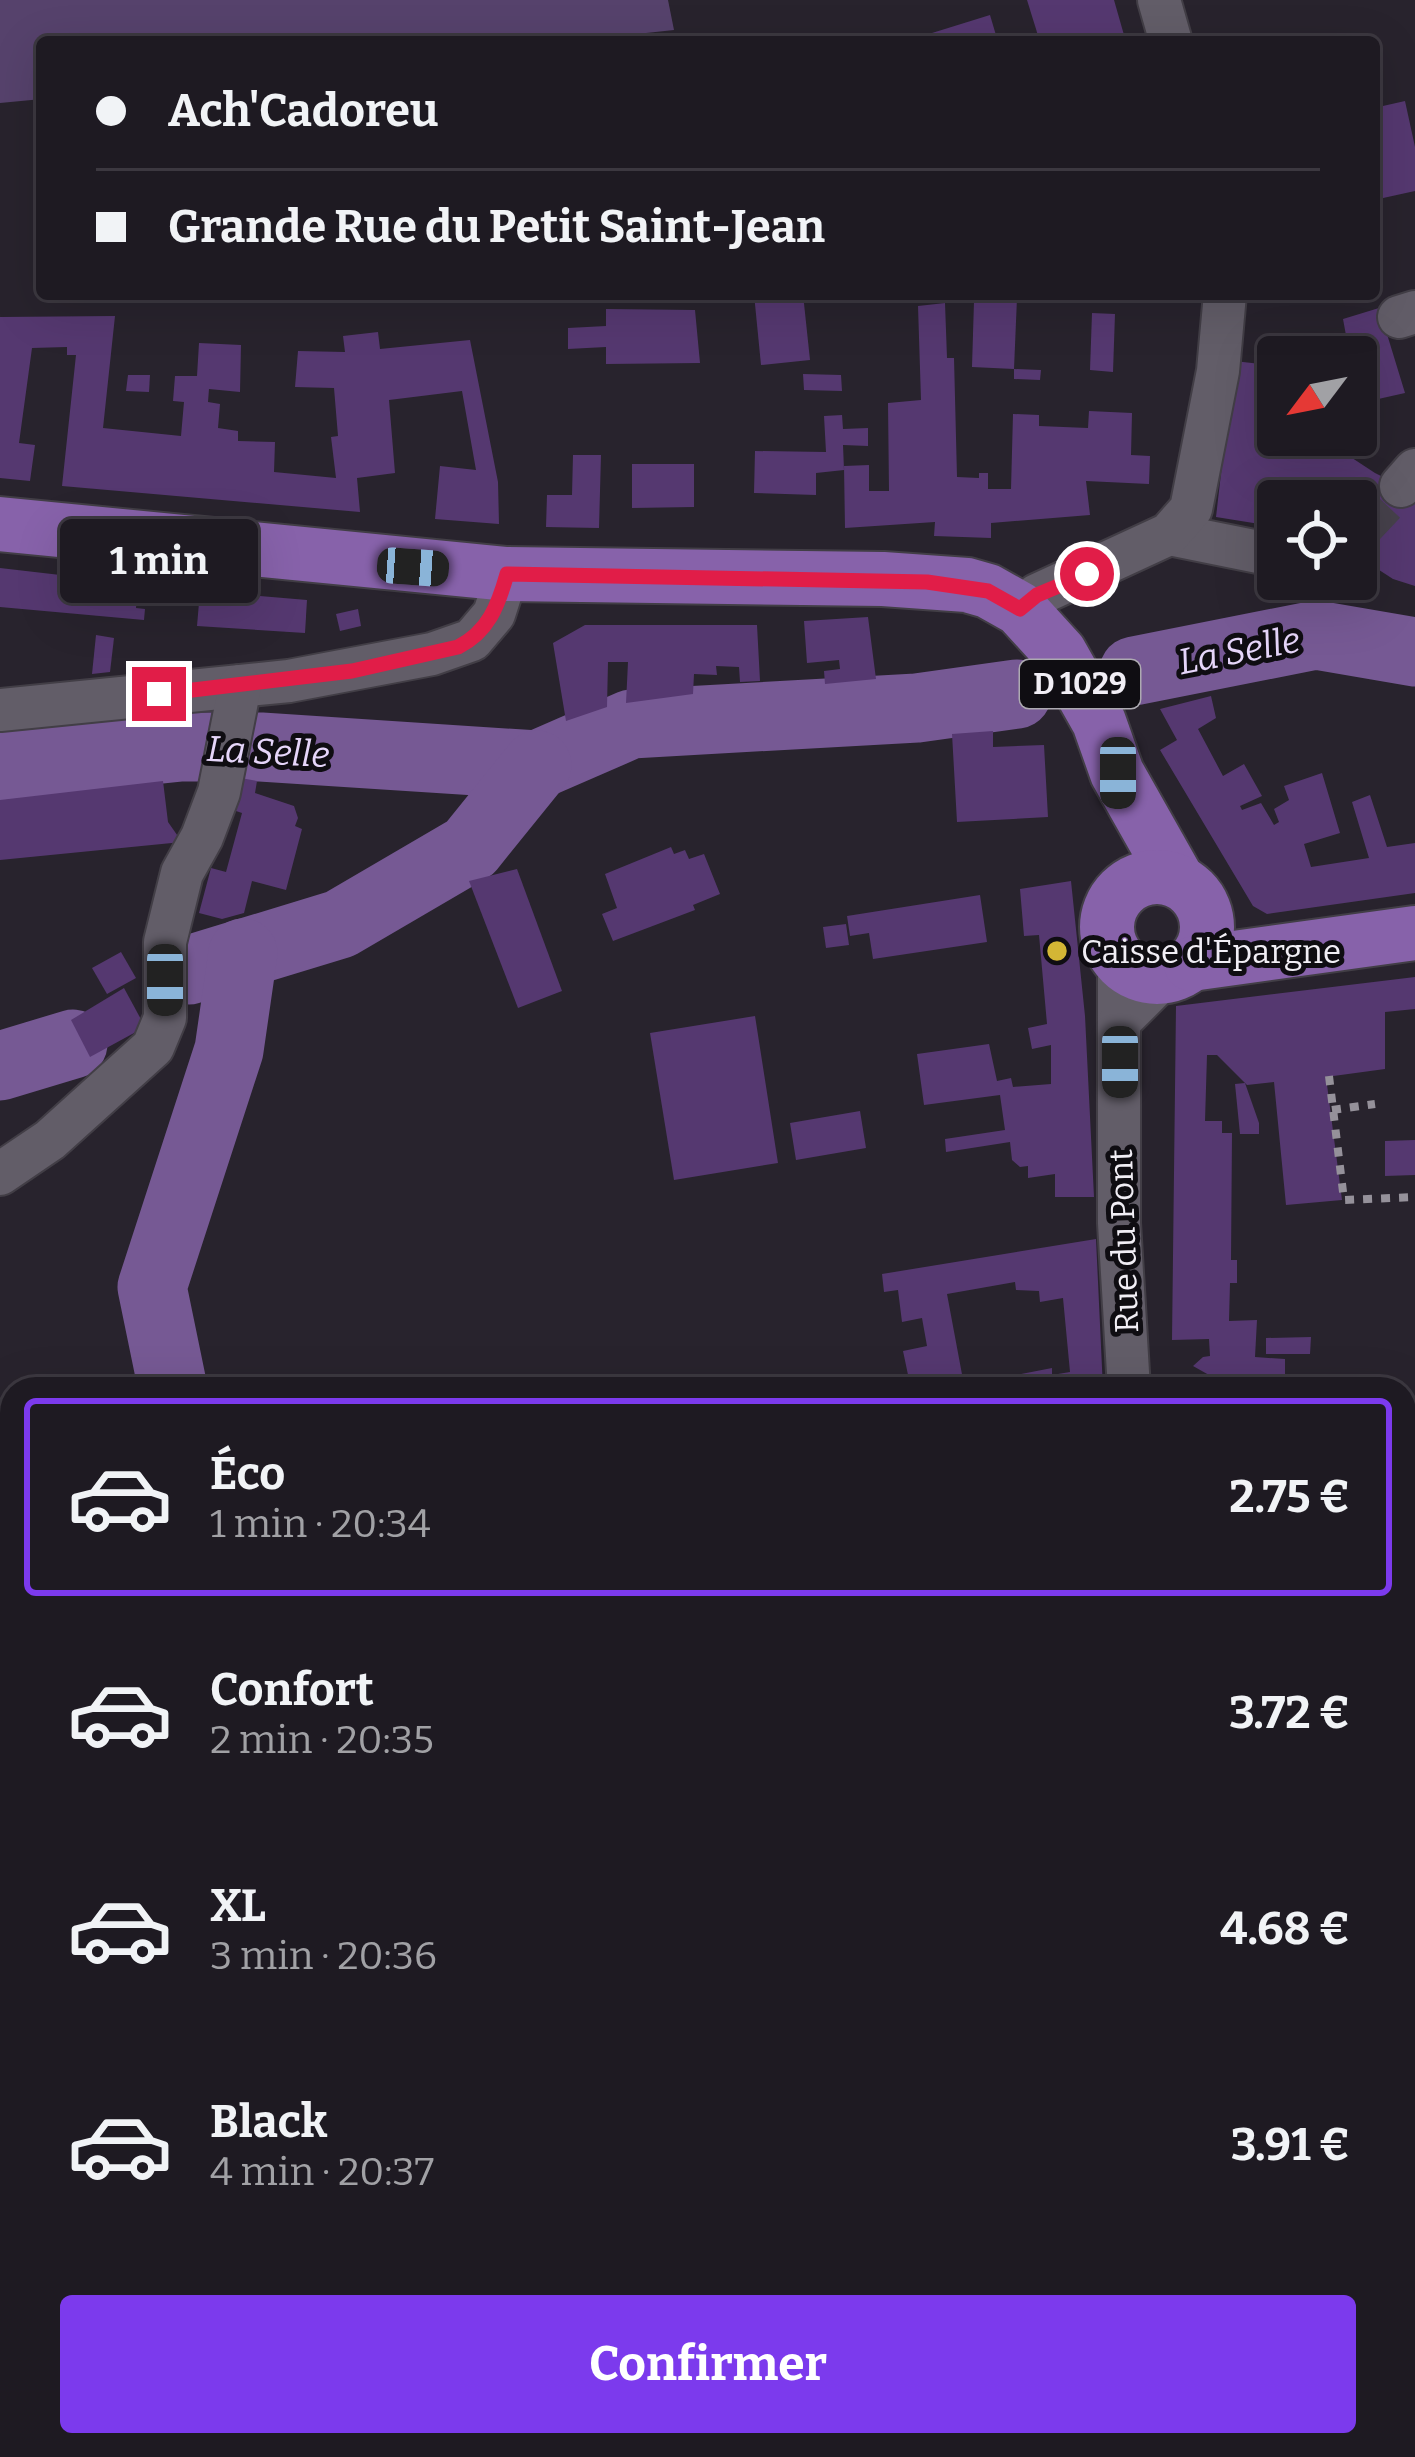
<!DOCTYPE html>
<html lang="fr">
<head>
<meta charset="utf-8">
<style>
  body { margin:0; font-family:Bitter,serif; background:#26232a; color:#f1f3f6; height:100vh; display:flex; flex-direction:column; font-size:45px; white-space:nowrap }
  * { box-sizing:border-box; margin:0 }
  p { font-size:39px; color:#a1a1a5 }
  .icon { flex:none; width:66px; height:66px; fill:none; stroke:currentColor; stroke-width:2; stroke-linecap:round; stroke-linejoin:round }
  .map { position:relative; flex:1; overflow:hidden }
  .panel { position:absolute; left:0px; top:1377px; width:1416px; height:1080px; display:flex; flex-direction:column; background:#1e1a22; border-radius:36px 36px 0 0; box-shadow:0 12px 48px #0002,0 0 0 3px #3c3840 }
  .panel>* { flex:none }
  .top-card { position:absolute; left:36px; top:36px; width:1344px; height:264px; border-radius:12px; box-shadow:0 12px 48px #0002,0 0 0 3px #3c3840; display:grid; align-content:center; height:264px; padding:0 60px; background:#1e1a22 }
  .needle { width:78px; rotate:238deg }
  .tools { position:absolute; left:1257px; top:336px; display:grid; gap:24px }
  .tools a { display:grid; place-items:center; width:120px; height:120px; border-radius:12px; background:#1e1a22; box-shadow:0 12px 48px #0002,0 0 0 3px #3c3840; font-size:60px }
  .end { position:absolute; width:54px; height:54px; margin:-27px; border:15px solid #e11d48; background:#fff; box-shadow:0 0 0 6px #fff }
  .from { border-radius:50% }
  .bubble { position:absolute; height:84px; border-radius:12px; background:#1e1a22; box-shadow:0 12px 48px #0002,0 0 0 3px #3c3840; font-size:39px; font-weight:700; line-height:84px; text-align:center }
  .car { position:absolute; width:36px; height:72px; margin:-36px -18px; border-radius:15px; box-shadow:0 0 9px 3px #0007; background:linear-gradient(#222 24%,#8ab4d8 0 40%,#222 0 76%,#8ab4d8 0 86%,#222 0) }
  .top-card b { display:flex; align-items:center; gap:42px; height:114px; font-size:45px }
  .top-card b+b { border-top:3px solid #3c3840 }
  .top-card i { width:30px; height:30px; background:#f1f3f6 }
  ul { padding:21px 0 0; list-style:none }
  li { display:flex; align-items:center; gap:36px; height:198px; margin:0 24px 18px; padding:0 36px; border:6px solid transparent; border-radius:12px }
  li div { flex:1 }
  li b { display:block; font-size:45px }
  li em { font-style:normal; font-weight:700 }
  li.on { border-color:#7c3aed }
  li>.icon { width:108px; height:108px; stroke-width:1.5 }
  .action { display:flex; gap:24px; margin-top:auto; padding:24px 60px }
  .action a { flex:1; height:138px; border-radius:12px; background:#7c3aed; color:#fff; font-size:48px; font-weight:700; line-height:138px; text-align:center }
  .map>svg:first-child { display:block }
</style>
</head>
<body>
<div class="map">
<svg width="1415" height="2457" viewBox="0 0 1415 2457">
  <rect width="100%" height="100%" fill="#28232d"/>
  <g fill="#56426c">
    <polygon points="0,0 668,0 674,30 562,42 42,42 42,99 0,103"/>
    <polygon points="0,1913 12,1920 12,2060 0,2064"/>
    <polygon points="512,2445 613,2445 629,2457 498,2457"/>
  </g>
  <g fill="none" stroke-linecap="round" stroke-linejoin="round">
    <g stroke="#765994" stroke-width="69">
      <polyline points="1134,671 1316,635 1415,652"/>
      <polyline points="0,766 181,747 261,747 537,765 631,724 917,708 1017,694"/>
      <polyline points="189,970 340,924 470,848 537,765"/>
      <polyline points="0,1066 73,1044"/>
      <polyline points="173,1389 152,1287 229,1050 243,953"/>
      <polyline points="0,2119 12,2116"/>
    </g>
  </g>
  <g fill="#553870" fill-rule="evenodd">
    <polygon points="1027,0 1114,0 1126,42 1040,42"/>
    <polygon points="990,15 998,42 935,42 932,33"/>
    <polygon points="1405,101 1415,147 1415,191 1374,200 1374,108"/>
    <polygon points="754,294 803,294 810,360 761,365"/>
    <polygon points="1017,298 1014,369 972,367 974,301"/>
    <polygon points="945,303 947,358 954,358 957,477 979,478 979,473 988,473 988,489 1011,489 1013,414 1039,415 1039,426 1088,428 1089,411 1132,413 1131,455 1150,456 1149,484 1086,481 1090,515 991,523 991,538 934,536 935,522 845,528 844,466 869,465 869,491 889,491 888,403 921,400 918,306"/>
    <polygon points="1379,308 1405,393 1356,404 1356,357 1350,357 1343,319"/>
    <polygon points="606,309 695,310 700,363 606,364 606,347 568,349 568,328 606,326"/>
    <polygon points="1092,313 1115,314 1113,372 1090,370"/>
    <polygon points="115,316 103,428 181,436 184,402 173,401 175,376 197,376 199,343 241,345 240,392 209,389 208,402 220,404 218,428 238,431 238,441 275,442 274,472 336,478 331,437 338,436 334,388 295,387 298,351 345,352 343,336 378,332 380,349 470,340 498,482 499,524 435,519 440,466 476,470 462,391 389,400 395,473 357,478 360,512 62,486 76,355 67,355 67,347 32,348 19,443 35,445 30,481 0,478 0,317"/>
    <polygon points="1234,361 1278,366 1275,403 1278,402 1278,435 1315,435 1315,443 1345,444 1343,452 1375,473 1415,493 1415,586 1393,579 1356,555 1356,501 1278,501 1278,527 1216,517"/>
    <polygon points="1014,369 1041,370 1040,380 1014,379"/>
    <polygon points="803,374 841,375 842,391 804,390"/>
    <polygon points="128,375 150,375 149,392 126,391"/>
    <polygon points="842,415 843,429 868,428 868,446 843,445 844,470 816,473 816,495 754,493 755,451 826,452 824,416"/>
    <polygon points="573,455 601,455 599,528 546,527 547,495 572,495"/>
    <polygon points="632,464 694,464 694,507 632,508"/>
    <polygon points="0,568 138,584 136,608 145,609 144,620 0,607"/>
    <polygon points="200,591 307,600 305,633 197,626"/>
    <polygon points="358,609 361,626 340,631 336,614"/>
    <polygon points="868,617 876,679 825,684 824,671 840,669 839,660 807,663 804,621"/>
    <polygon points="585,625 757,625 760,681 740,682 739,667 716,666 717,675 694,674 693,694 626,703 628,662 608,662 607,707 566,721 553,643"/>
    <polygon points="96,635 114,638 110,672 92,674"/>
    <polygon points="1211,696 1216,718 1198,729 1223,776 1244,764 1262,796 1240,806 1242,810 1261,803 1274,825 1279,822 1274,809 1289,800 1284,786 1322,773 1340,833 1304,844 1311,867 1369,858 1352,802 1370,795 1387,847 1415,843 1415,893 1267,914 1253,906 1160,750 1177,740 1160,709"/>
    <polygon points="993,731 993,747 1044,745 1048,817 957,822 952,734"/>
    <polygon points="235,777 257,781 255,793 294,806 298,818 295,826 302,829 286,890 252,881 244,913 222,919 199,913 211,868 226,872 242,813 227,808"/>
    <polygon points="163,781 168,822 182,842 0,860 0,800"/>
    <polygon points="671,847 674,854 685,850 689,859 704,854 720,894 693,905 695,910 613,941 602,914 617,908 605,874"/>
    <polygon points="517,869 562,991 518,1008 469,881"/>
    <polygon points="1071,881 1085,1016 1094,1197 1055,1197 1055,1174 1028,1178 1028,1166 1020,1167 1012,1160 1010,1142 946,1152 945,1139 1005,1130 1000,1095 924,1105 917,1054 989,1044 997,1081 1011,1078 1013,1087 1051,1084 1051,1045 1032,1049 1028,1028 1047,1024 1039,935 1024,936 1020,889"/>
    <polygon points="980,895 987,942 873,959 869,933 850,936 847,916"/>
    <polygon points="846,924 849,945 826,948 823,927"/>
    <polygon points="121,952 136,978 107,994 92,968"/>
    <polygon points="1415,977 1415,1009 1385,1012 1385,1069 1326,1077 1342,1200 1286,1205 1274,1082 1247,1085 1217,1055 1207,1055 1205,1121 1222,1121 1222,1133 1232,1133 1231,1260 1237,1260 1237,1283 1230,1283 1229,1321 1257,1320 1255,1357 1285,1359 1285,1389 1209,1389 1209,1375 1193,1366 1203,1357 1210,1356 1209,1339 1172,1340 1176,1006"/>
    <polygon points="124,988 143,1023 134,1033 90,1057 71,1020"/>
    <polygon points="755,1016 778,1163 674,1180 650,1033"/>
    <polygon points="1245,1083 1259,1123 1259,1134 1240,1134 1235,1084"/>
    <polygon points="860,1111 866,1148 796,1160 790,1123"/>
    <polygon points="1415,1140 1415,1175 1385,1176 1385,1141"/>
    <path d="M1096 1239 1103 1389H911L903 1351 927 1346 922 1318 902 1322 898 1290 884 1292 882 1274ZM1015 1282 1016 1290 1039 1291 1040 1302 1063 1298 1070 1372 1052 1375V1368L964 1385 947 1294Z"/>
    <polygon points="1311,1337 1310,1354 1266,1354 1266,1338"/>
    <polygon points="1196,1375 1196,1389 1174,1389 1174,1376"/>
    <polygon points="1404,2297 1415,2314 1415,2380 1404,2380"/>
    <polygon points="1232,2445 1264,2445 1264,2457 1233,2457"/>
  </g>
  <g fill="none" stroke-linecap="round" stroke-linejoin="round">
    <polyline stroke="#46414b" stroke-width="42" stroke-dasharray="42 21" stroke-linecap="butt" points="1356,534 1401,486"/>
    <defs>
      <g id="minor">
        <polyline points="1159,0 1171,42"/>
        <polyline points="1399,317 1415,312"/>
        <polyline points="1401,486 1415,470"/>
        <polyline points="1169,534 1278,556"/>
        <polyline points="1020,609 1037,595 1169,534 1191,509 1218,371 1225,294"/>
        <polyline points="0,710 289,681 432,654 472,640 494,614 507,574"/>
        <polyline points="1119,960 1119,1223 1129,1389"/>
        <polyline points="1120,1021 1165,976"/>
        <polyline points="0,1174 50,1140 153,1047 165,1018 165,942 182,873 202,837 219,792 240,686"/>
        <polyline points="1378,2445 1385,2457"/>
      </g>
      <g id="major">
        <polyline points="0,524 507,574 883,579 967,585 988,591 1020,609 1060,653 1099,722 1117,773 1178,881"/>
        <circle cx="1157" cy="927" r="50"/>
        <polyline points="1191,964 1415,933"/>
      </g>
    </defs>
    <use href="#minor" stroke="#423e46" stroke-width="46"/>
    <use href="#major" stroke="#423e46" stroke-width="58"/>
    <g stroke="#95919a" stroke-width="8" stroke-dasharray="9 9" stroke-linecap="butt">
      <polyline points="1329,1076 1344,1200 1415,1197"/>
      <polyline points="1332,1110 1375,1104"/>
      <polyline points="0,2200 12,2197"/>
      <polyline points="669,2445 687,2457"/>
      <polyline points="157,2457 164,2445"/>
    </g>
    <use href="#minor" stroke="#625d68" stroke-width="42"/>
    <use href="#major" stroke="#8762aa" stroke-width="54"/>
    <g stroke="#b3afb7" stroke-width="9" stroke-dasharray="6 12" stroke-linecap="butt">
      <polyline points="0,1842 12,1850"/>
      <polyline points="0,1868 12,1876"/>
      <polyline points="850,2445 867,2457"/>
      <polyline points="888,2445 905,2457"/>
    </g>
  </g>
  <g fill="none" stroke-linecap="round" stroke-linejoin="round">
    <path stroke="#e11d48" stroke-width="15" d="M159 694 352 671 458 647C488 632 498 606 507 574L927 582 988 591 1020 609 1037 595 1087 574"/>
  </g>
  <circle fill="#d3b635" stroke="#0f0d12" stroke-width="4.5" cx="1057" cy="951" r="12"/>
  <g text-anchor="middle" stroke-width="10" stroke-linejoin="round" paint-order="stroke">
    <rect fill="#0f0d12" stroke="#adaab1" stroke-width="3" x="1020" y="660" width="120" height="48" rx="9"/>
    <g font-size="30" font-weight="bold" fill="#f1eef5">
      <text x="1080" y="694">D 1029</text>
    </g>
    <g font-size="33" fill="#f1eef5" stroke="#0f0d12" text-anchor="start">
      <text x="1081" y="963">Caisse d'Épargne</text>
    </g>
    <g font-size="33" fill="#f1eef5" stroke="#0f0d12">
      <text transform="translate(1123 1241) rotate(-92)" y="12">Rue du Pont</text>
    </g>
    <g font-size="36" font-style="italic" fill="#e6d6fa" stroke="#0f0d12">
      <text transform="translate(1239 650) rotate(-11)" y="13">La Selle</text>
      <text transform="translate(268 751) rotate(3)" y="13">La Selle</text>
    </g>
  </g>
</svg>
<div class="tools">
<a><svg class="needle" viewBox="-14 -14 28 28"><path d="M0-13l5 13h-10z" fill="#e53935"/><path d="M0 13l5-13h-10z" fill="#a1a1a5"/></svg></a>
<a><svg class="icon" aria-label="locate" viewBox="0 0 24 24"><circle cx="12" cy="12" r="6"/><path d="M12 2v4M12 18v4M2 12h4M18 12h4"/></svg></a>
</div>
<i class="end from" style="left:1087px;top:574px"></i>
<i class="end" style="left:159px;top:694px"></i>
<div class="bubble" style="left:60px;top:519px;width:198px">1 min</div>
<i class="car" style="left:413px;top:567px;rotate:94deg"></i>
<i class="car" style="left:1118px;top:773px;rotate:180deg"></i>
<i class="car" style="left:165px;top:980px;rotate:180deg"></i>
<i class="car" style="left:1120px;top:1062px;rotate:180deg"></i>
<div class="top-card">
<b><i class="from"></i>Ach'Cadoreu</b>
<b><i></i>Grande Rue du Petit Saint-Jean</b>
</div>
<section class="panel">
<ul>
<li class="on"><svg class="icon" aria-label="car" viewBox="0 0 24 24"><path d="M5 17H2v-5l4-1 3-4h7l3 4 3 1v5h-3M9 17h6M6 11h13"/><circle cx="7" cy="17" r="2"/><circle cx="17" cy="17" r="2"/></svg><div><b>Éco</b><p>1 min · 20:34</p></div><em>2.75 €</em></li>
<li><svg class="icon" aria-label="car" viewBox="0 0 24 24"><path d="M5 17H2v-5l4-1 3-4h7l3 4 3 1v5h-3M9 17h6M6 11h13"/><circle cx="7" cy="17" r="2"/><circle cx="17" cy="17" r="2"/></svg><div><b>Confort</b><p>2 min · 20:35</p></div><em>3.72 €</em></li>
<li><svg class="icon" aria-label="car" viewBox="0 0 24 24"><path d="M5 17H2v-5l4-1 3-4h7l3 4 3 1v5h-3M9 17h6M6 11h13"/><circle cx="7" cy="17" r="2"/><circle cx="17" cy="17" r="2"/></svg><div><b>XL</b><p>3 min · 20:36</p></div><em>4.68 €</em></li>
<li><svg class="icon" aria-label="car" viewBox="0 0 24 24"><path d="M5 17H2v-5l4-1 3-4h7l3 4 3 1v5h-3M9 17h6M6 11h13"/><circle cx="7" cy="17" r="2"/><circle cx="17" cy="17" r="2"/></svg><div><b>Black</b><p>4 min · 20:37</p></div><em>3.91 €</em></li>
</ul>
<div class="action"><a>Confirmer</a></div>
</section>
</div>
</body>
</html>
